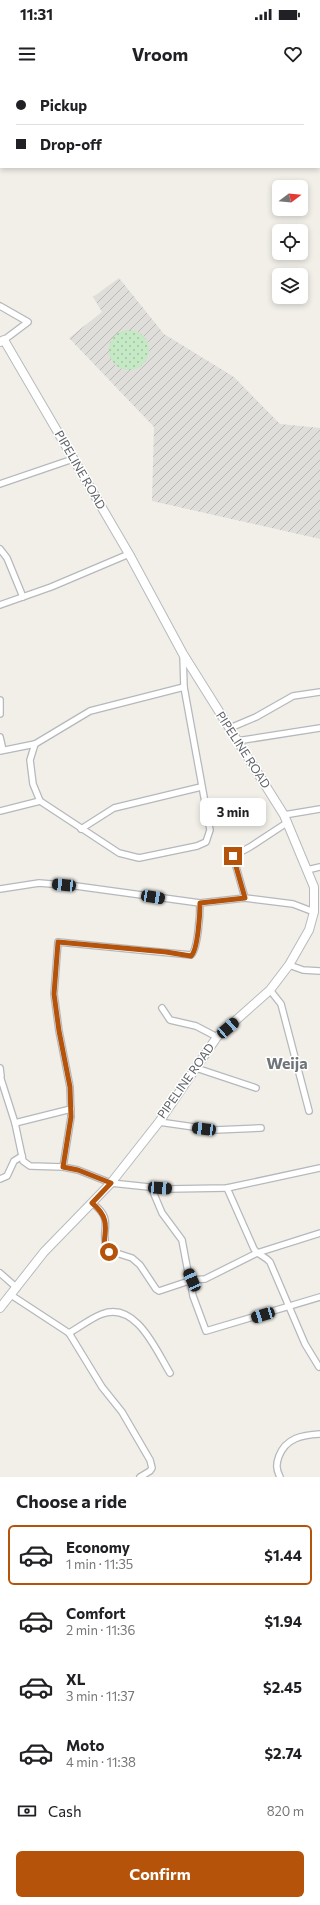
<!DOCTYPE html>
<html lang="en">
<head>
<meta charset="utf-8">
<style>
  body { margin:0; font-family:Commissioner,sans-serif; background:#f6f6f6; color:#202124; height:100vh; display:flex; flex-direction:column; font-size:15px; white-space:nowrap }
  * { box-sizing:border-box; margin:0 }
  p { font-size:13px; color:#757577 }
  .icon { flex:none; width:22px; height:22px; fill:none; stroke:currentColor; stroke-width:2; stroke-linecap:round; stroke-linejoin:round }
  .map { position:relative; height:1397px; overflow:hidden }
  .side { display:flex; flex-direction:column; background:#fff; flex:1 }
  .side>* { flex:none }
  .guide { position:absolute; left:0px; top:0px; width:320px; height:88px; box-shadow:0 2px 6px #0003; display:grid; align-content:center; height:88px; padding:0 16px; background:#fff }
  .needle { width:26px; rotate:74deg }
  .buttons { position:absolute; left:272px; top:100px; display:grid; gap:8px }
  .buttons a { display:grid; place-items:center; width:36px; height:36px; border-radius:6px; background:#fff; box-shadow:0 2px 6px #0003; font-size:20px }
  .end { position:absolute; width:18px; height:18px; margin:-9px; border:5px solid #b45309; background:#fff; box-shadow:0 0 0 2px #fff }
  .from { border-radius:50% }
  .bubble { position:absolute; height:28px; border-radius:6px; background:#fff; box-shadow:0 2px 6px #0003; font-size:13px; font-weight:700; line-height:28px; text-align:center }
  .car { position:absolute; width:12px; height:24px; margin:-12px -6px; border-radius:5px; box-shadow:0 0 3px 1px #0007; background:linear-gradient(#222 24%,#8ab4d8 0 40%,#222 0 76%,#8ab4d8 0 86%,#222 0) }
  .guide b { display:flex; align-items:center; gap:14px; height:38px; font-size:15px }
  .guide b+b { border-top:1px solid #e0e0e0 }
  .guide i { width:10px; height:10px; background:#202124 }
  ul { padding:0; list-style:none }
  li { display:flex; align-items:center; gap:12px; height:60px; margin:0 8px 6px; padding:0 8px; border:2px solid transparent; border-radius:6px }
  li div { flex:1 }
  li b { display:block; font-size:15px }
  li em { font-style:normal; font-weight:700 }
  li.selected { border-color:#b45309 }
  li>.icon { width:36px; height:36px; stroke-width:1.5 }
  h2 { padding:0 16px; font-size:18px; line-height:48px }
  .pay { display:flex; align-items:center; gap:10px; height:44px; padding:0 16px; font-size:15px }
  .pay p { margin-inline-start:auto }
  .cta { display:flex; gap:8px; margin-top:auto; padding:8px 16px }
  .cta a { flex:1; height:46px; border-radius:6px; background:#b45309; color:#fff; font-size:16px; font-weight:700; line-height:46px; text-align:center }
  .status { display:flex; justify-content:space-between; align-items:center; height:28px; padding:0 20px; background:#fff; direction:ltr }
  .status svg { height:11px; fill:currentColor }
  header { display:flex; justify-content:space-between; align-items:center; height:52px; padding:0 16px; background:#fff; font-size:18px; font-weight:700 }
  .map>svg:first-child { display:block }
</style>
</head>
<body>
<div class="status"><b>11:31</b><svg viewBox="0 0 49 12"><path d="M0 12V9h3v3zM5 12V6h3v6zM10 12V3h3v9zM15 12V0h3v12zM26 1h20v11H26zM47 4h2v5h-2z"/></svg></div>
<header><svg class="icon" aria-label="menu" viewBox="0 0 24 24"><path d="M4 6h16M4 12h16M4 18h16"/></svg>Vroom<svg class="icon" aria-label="heart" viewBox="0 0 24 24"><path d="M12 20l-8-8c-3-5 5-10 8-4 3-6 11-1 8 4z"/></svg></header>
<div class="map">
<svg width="320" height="1397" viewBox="0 0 320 1397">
  <defs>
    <pattern id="industrial-furrows" width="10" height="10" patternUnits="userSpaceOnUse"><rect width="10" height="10" fill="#e0deda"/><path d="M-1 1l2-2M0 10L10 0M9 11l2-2" fill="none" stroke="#b9b8b5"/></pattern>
    <pattern id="grass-dots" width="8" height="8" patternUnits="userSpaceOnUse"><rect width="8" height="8" fill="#c5e8c5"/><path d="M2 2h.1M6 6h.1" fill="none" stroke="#a3c0a4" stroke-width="1.8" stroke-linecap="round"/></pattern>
  </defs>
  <rect width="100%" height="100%" fill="#f1efe8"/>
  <polygon fill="url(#industrial-furrows)" points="119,198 164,254 234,297 280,344 320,348 320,459 152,421 154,347 69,258 102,232 93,217"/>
  <circle fill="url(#grass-dots)" cx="129" cy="270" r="20"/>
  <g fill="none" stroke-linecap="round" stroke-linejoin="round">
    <defs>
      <g id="street">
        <polyline points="0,226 28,242 4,260"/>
        <polyline points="0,404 73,379"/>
        <polyline points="0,469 7,478 23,517"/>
        <polyline points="0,525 51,507 129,474"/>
        <polyline points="0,620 0,634"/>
        <polyline points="230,648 256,637 293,616 320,612"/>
        <polyline points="0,657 3,670"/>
        <polyline points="237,661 320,648"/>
        <polyline points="35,664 30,680 33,704 40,721 119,773 139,778 197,766 206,762 210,750 184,607 183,575"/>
        <polyline points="0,671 35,664 90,631 184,607"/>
        <polyline points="0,731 40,721"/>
        <polyline points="284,735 320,729"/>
        <polyline points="81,749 114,728 201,707"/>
        <polyline points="307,790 320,787"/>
        <polyline points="0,809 39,803 76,806 200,823 245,818 293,824 314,832"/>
        <polyline points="245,818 233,776 250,767 288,742"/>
        <polyline points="289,885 303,890 320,891"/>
        <polyline points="270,910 281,924 309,1031"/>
        <polyline points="162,928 170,940 196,946 217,957"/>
        <polyline points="0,988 1,996"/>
        <polyline points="196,988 256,1008"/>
        <polyline points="0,996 15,1043 22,1076 23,1081 30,1086 63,1087 78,1090 111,1103 168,1109 227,1108 320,1088"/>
        <polyline points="159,1042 215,1050 261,1048"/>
        <polyline points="15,1043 71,1029"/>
        <path d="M63 1087 71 1037 70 1007 59 951 54 914 58 862 191 875C198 870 200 833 200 823"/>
        <polyline points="0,1099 7,1096 14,1081 22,1076"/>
        <polyline points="151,1107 162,1133 182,1160 188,1192 192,1200 191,1204 193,1216 206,1251 320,1217"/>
        <path d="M227 1108 254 1169C258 1175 265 1176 270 1182L305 1264 319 1287"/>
        <path d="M92 1123C116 1141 99 1149 107 1170L132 1178 140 1185 156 1209 159 1211 192 1200 205 1199 257 1173 320 1153"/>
        <polyline points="0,1193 17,1208"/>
        <polyline points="11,1215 69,1253 102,1307 122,1332 150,1380 152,1388 150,1391 140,1397"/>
        <path d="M69 1253C80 1247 91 1238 102 1234 136 1221 156 1270 170 1293"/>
        <path d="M280 1397C276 1389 276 1384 279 1376 286 1358 302 1355 320 1354"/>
      </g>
      <polyline id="secondary" points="0,262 4,260 129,474 183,574 284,735 314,807 314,832 309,850 289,885 270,910 217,957 159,1042 111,1103 44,1172 0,1228"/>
    </defs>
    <use href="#street" stroke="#b5b8bc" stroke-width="8"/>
    <use href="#secondary" stroke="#b6babf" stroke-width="10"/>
    <use href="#street" stroke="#fff" stroke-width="5.5"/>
    <use href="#secondary" stroke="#fff" stroke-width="8"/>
  </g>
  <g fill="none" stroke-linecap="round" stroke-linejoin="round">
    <path stroke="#b45309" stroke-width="5" d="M109 1172C96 1160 118 1144 92 1123L111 1103 78 1090 63 1087 71 1037 70 1007 59 951 54 914 58 862 166 872 191 876C198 870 200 833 200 823L245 818 233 776"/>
  </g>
  <g text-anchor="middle" stroke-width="3" stroke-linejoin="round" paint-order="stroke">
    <g font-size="12" fill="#5f6368" stroke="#fff">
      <text transform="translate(80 390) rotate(60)" y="4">PIPELINE ROAD</text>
      <text transform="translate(243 670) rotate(57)" y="4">PIPELINE ROAD</text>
      <text transform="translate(186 1001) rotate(-55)" y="4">PIPELINE ROAD</text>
    </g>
    <g font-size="16" font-weight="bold" fill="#70757a" stroke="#fff">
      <text x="287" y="989">Weija</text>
    </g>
  </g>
</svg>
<div class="buttons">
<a><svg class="needle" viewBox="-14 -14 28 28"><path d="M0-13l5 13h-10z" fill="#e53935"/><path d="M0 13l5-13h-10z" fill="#757577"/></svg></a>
<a><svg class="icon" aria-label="locate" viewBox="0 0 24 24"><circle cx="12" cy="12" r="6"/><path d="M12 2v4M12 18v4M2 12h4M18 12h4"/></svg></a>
<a><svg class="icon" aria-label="layers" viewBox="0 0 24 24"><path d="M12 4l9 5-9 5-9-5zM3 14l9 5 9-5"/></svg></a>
</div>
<i class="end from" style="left:109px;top:1172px"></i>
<i class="end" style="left:233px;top:776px"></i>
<div class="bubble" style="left:200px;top:718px;width:66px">3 min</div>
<i class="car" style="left:64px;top:805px;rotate:275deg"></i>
<i class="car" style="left:153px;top:817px;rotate:99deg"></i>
<i class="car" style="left:228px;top:948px;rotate:49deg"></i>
<i class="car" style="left:204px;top:1049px;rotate:277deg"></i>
<i class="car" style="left:160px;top:1108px;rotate:94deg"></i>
<i class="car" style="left:192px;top:1200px;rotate:336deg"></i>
<i class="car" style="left:263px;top:1235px;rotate:253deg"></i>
<div class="guide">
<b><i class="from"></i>Pickup</b>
<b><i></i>Drop-off</b>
</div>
</div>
<section class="side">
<h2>Choose a ride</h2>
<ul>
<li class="selected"><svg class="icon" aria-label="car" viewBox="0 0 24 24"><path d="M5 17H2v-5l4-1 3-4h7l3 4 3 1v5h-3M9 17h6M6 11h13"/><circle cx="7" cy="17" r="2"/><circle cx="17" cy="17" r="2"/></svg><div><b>Economy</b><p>1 min · 11:35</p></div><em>$1.44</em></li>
<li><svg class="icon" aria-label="car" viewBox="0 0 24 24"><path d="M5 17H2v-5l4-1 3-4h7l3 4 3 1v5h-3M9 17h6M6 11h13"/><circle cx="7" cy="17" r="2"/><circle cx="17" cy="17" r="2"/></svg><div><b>Comfort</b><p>2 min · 11:36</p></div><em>$1.94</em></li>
<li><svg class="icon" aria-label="car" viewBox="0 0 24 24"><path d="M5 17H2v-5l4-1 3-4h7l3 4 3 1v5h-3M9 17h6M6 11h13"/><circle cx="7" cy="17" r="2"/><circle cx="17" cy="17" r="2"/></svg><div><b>XL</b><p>3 min · 11:37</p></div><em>$2.45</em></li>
<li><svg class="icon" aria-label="car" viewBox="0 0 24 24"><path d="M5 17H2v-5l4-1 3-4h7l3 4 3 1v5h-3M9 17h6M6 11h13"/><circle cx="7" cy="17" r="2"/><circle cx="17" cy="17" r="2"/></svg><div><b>Moto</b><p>4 min · 11:38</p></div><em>$2.74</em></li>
</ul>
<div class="pay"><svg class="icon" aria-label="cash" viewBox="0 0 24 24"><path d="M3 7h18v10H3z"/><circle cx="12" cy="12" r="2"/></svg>Cash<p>820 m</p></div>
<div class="cta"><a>Confirm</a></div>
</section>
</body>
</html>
